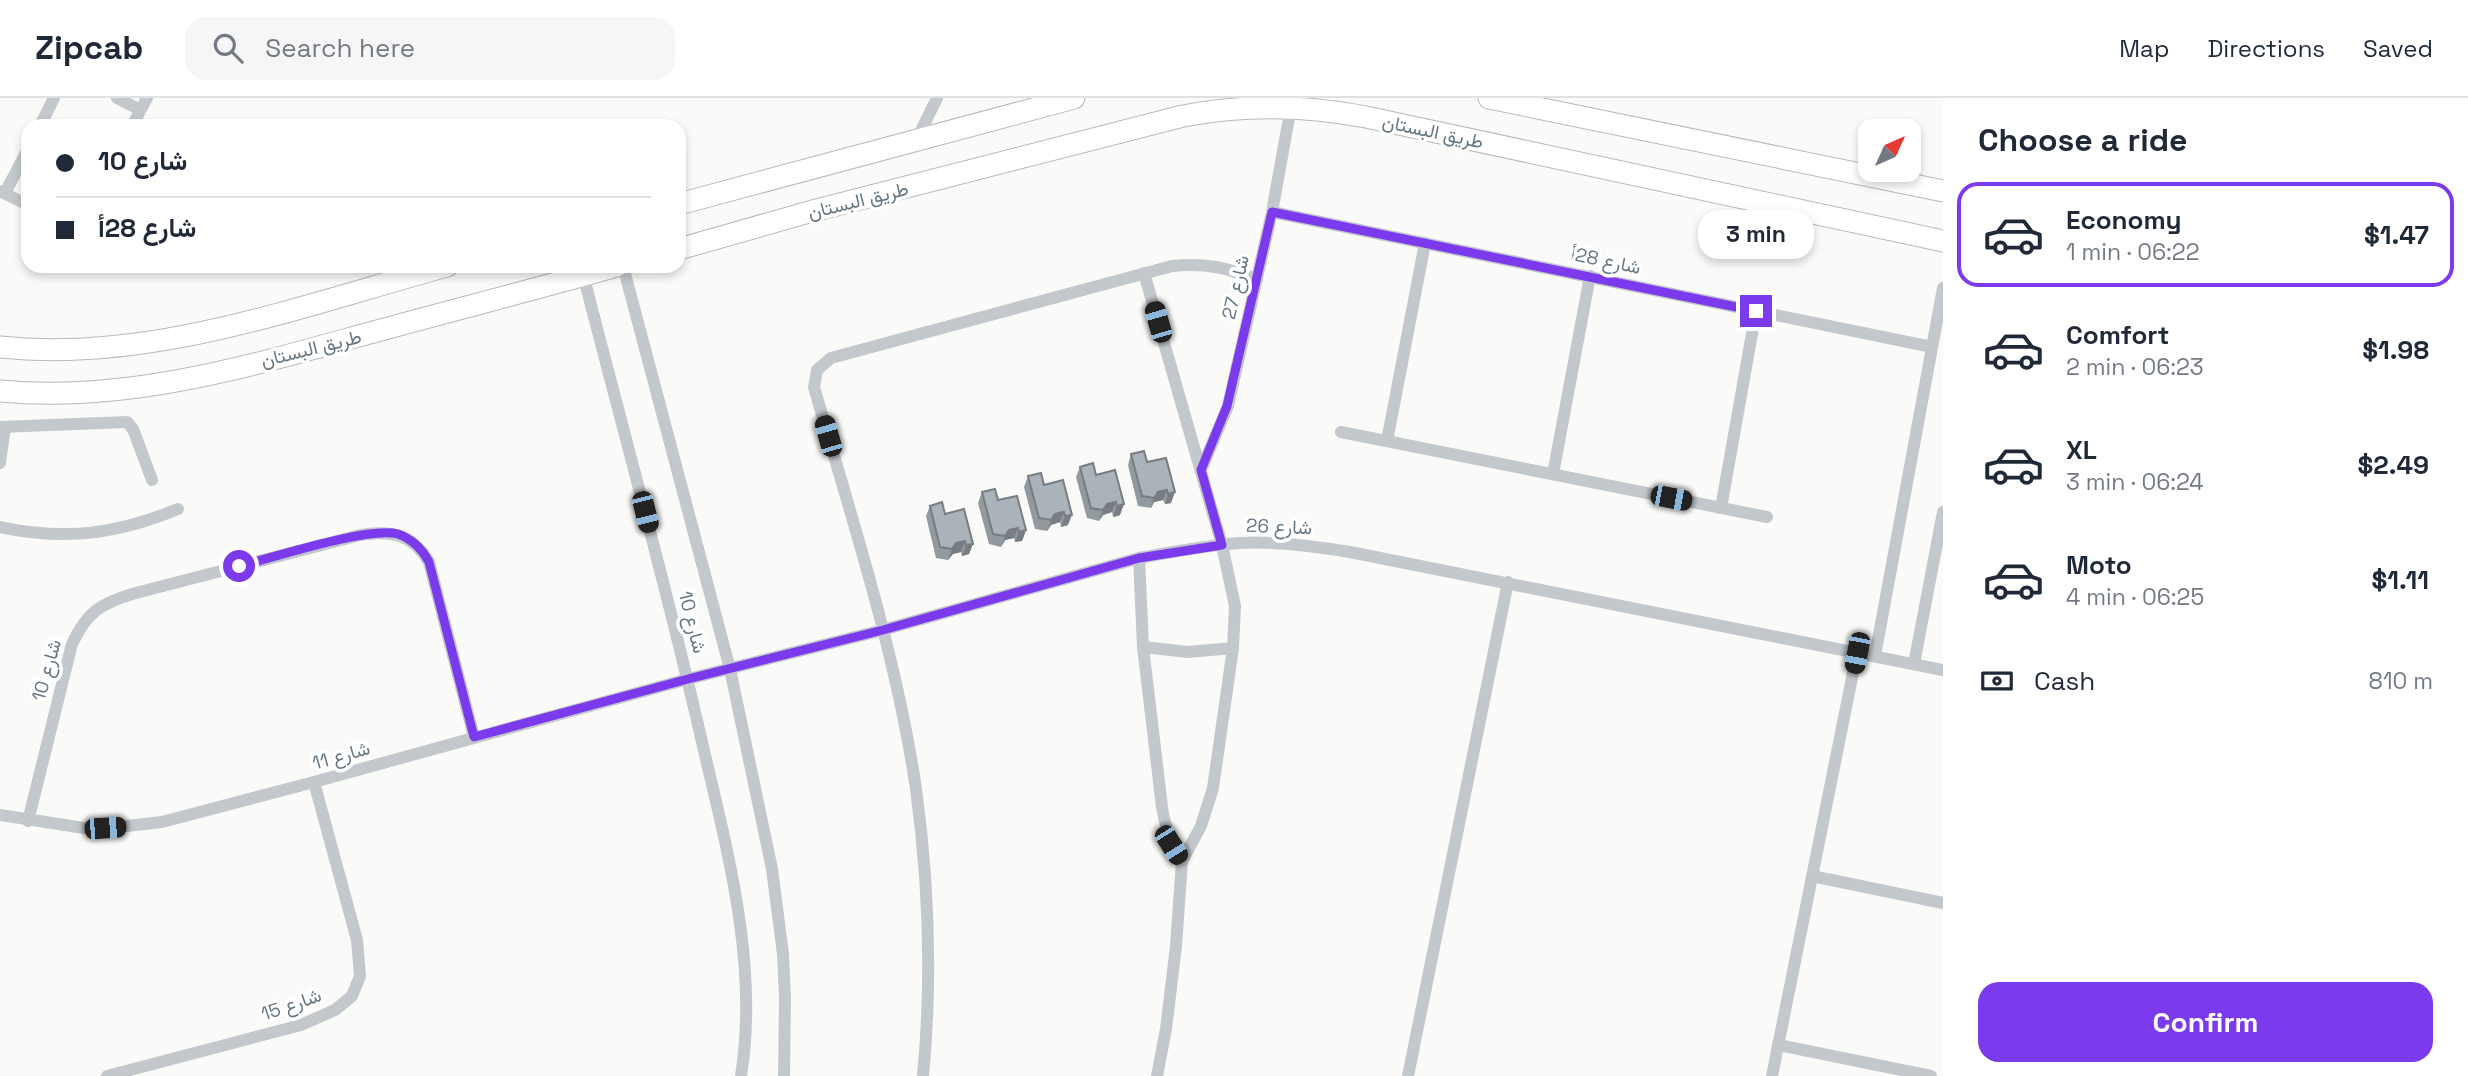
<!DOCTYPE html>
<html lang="en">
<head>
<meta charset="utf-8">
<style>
  body { margin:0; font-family:"Space Grotesk",Vazirmatn,sans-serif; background:#f6f6f7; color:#1f2937; height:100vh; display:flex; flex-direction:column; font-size:26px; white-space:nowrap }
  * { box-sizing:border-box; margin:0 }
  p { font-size:23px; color:#747a83 }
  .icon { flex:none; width:38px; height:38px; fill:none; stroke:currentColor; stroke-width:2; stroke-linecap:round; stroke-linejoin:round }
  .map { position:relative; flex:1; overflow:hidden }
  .panel { display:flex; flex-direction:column; background:#fff; width:525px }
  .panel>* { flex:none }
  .guide { position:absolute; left:21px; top:21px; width:665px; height:154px; border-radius:21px; box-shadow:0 4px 10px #0003; display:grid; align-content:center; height:154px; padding:0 35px; background:#fff }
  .needle { width:46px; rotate:45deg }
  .controls { position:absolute; left:1858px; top:21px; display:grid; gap:14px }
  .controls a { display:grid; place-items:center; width:63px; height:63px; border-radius:14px; background:#fff; box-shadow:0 4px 10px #0003; font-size:35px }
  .end { position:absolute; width:32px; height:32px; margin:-16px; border:9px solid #7c3aed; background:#fff; box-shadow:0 0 0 4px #fff }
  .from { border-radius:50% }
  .bubble { position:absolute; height:49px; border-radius:21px; background:#fff; box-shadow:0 4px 10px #0003; font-size:23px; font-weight:800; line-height:49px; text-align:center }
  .car { position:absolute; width:21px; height:42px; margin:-21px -10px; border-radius:9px; box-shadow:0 0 5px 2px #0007; background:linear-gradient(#222 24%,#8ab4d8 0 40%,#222 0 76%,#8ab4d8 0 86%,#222 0) }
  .guide b { display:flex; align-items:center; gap:24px; height:66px; font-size:26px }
  .guide b+b { border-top:2px solid #e0e1e3 }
  .guide i { width:18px; height:18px; background:#1f2937 }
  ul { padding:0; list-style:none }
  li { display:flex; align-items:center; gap:21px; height:105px; margin:0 14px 10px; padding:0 21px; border:4px solid transparent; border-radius:21px }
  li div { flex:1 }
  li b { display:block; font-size:26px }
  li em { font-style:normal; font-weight:800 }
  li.active { border-color:#7c3aed }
  li>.icon { width:63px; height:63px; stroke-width:1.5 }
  h2 { padding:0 35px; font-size:32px; line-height:84px }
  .pay { display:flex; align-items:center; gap:18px; height:77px; padding:0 35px; font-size:26px }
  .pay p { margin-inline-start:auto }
  .button { display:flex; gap:14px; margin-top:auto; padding:14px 35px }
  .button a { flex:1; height:80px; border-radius:21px; background:#7c3aed; color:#fff; font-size:28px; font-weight:800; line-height:80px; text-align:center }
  header { display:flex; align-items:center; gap:42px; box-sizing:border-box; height:98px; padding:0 35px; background:#fff; border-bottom:2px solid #e0e1e3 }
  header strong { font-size:33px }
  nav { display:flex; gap:38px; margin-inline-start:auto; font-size:24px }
  .search { width:490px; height:63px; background:#f6f6f7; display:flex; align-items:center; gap:18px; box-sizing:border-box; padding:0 24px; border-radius:21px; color:#747a83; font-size:26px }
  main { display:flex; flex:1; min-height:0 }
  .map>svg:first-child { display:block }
</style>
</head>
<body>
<header>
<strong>Zipcab</strong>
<div class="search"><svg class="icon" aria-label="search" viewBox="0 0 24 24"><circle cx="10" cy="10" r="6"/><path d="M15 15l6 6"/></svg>Search here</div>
<nav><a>Map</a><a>Directions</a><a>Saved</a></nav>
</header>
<main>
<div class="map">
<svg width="1943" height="978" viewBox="0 0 1943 978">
  <rect width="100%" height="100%" fill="#fafaf8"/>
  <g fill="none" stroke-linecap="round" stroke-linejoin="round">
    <defs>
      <g id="primary">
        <polyline points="1489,0 1943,93"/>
        <polyline points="679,106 1074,0"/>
        <path d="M679 151 809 114 1183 18C1245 6 1304 7 1366 19L1943 143"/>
        <path d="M0 249C150 265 304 207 447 168"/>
        <path d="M0 293C124 305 247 269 366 236 449 213 533 192 617 168"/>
      </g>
    </defs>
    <use href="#primary" stroke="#b5babe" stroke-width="23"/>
    <g stroke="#c3c8cc" stroke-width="12">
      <polyline points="117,0 140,12"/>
      <polyline points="40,28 54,0"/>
      <polyline points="132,28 147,0"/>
      <polyline points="917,41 937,0"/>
      <polyline points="0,93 28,107"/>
      <polyline points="5,95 28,51"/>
      <polyline points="1272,114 1932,249"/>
      <polyline points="623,168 730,571 772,771 783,856 785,900 784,978"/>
      <path d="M582 172C622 329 666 486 702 644 727 752 759 866 741 978"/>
      <polyline points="1144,175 1222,447 1235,508 1233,550 1213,690 1201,728 1182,763 1176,848 1166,931 1157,978"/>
      <polyline points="0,329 127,324 133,331 152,382"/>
      <polyline points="1341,334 1767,419"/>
      <polyline points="1387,343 1425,145"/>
      <polyline points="0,365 5,329"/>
      <polyline points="1201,372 1228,308 1272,114 1291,9"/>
      <polyline points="1553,376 1590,178"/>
      <polyline points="1721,410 1756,213"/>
      <path d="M0 429C66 443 117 436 178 411"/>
      <path d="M1139 460 1143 549 1162 709C1165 730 1171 745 1182 763"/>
      <polyline points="1143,549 1188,554 1233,550"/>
      <polyline points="1875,558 1943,190"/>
      <polyline points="1914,566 1943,414"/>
      <path d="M0 717 84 730 127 728 162 724 314 684 688 581 883 532 1139 460C1172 454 1207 447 1241 445 1277 443 1314 448 1350 454L1943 572"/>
      <path d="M28 723 72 546C87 514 100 506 132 496L360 437C391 432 413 436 429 464L474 639"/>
      <polyline points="1812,778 1943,805"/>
      <polyline points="1778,947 1931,978"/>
      <polyline points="107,978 301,927 335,912 352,898 360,878 357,842 314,684"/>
      <path d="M923 978C932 883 929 786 916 691 896 555 852 422 814 289L817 272 831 260 1172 168C1206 165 1226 169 1257 182"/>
      <polyline points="1408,978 1508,484"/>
      <polyline points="1772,978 1857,555"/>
    </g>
    <use href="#primary" stroke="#fff" stroke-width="21"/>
  </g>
  <g fill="#929a9f">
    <polygon points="1131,356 1147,364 1166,360 1171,405 1165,406 1163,402 1154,404 1151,410 1138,408 1128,367"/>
    <polygon points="1080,369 1096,377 1115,372 1120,417 1113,419 1112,414 1103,417 1099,423 1087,420 1076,379"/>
    <polygon points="1028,378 1044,387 1063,382 1068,427 1061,429 1060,424 1051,427 1047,433 1035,431 1024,389"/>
    <polygon points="982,394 998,402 1026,432 1022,443 1015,444 1014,440 1005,442 1001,449 989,446 978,405"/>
    <polygon points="930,408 945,416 973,446 969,456 962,458 961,454 953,456 948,462 936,460 926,418"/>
  </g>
  <g fill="#777d82">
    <polygon points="1167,392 1163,402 1154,404 1151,410 1154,400 1158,394"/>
    <polygon points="1175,394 1171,405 1165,406 1168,396"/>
    <polygon points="1116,404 1112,414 1103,417 1099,423 1103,412 1107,406"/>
    <polygon points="1124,406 1120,417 1113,419 1117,408"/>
    <polygon points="1064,414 1060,424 1051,427 1047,433 1051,422 1055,416"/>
    <polygon points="1072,417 1068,427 1061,429 1065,418"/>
    <polygon points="1018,430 1014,440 1005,442 1001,449 1005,438 1009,432"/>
    <polygon points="1026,432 1022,443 1015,444 1019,434"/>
    <polygon points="965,443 961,454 953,456 948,462 952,451 956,445"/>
    <polygon points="973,446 969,456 962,458 966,447"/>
  </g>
  <g fill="#aab3b9" stroke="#777d82" stroke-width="2">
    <polygon points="1144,353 1147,364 1166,360 1175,394 1168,396 1167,392 1158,394 1154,400 1142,398 1131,356"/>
    <polygon points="1093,365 1096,377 1115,372 1124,406 1117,408 1116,404 1107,406 1103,412 1091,410 1080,369"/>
    <polygon points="1041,375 1044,387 1063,382 1072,417 1065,418 1064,414 1055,416 1051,422 1039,420 1028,378"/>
    <polygon points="995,391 998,402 1017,398 1026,432 1019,434 1018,430 1009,432 1005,438 993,436 982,394"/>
    <polygon points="942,404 945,416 964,411 973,446 966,447 965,443 956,445 952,451 940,449 930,408"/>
  </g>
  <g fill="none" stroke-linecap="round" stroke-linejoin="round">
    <path stroke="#7c3aed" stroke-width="9" d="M239 468C272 460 369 428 398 436 412 441 422 451 429 464L474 639 688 581 883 532 1139 460 1222 447 1201 372 1227 308 1272 114 1756 213"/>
  </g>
  <g text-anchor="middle" stroke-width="7" stroke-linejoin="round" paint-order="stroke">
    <g font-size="19" fill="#657783" stroke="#fff">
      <text transform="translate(1433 33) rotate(12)" y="7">طريق البستان</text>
      <text transform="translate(858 102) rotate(-14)" y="7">طريق البستان</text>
      <text transform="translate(1606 162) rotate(12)" y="7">شارع 28أ</text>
      <text transform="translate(1235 189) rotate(-77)" y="7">شارع 27</text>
      <text transform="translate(311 250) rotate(-14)" y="7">طريق البستان</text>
      <text transform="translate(1279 428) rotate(2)" y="7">شارع 26</text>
      <text transform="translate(693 524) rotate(76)" y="7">شارع 10</text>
      <text transform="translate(46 572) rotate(-74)" y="7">شارع 10</text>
      <text transform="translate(341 657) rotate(-16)" y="7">شارع 11</text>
      <text transform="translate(291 906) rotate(-19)" y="7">شارع 15</text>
    </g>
  </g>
</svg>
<div class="controls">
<a><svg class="needle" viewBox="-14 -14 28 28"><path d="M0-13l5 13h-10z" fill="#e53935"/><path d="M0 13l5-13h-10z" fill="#747a83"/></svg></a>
</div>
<i class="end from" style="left:239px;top:468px"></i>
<i class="end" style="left:1756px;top:213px"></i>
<div class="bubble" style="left:1698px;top:112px;width:116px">3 min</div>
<i class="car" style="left:1158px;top:224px;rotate:344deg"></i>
<i class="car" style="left:828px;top:338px;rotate:344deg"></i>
<i class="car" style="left:1671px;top:400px;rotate:101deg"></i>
<i class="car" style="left:645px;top:414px;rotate:166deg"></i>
<i class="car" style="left:1857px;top:555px;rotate:191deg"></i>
<i class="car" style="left:105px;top:730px;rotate:86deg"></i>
<i class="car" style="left:1171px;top:747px;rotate:148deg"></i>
<div class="guide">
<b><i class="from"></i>شارع 10</b>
<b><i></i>شارع 28أ</b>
</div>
</div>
<section class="panel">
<h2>Choose a ride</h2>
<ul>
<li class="active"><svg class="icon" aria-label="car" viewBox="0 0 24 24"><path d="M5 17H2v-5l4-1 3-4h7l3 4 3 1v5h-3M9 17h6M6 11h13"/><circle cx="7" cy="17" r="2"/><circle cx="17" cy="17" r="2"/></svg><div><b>Economy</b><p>1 min · 06:22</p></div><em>$1.47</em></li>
<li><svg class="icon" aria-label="car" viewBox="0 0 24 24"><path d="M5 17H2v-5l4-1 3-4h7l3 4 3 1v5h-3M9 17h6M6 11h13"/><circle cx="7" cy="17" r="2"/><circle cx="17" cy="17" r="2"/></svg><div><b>Comfort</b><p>2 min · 06:23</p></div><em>$1.98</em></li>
<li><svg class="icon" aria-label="car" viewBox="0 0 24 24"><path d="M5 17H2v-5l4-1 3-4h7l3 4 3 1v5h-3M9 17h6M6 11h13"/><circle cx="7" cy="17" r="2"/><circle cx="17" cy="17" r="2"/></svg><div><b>XL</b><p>3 min · 06:24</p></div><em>$2.49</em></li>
<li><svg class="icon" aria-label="car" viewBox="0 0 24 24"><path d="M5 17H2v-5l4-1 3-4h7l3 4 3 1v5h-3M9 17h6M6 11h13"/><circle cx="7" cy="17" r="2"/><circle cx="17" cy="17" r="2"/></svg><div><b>Moto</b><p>4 min · 06:25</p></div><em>$1.11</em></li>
</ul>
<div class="pay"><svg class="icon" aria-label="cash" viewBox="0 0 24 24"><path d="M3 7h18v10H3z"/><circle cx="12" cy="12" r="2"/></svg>Cash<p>810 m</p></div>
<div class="button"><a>Confirm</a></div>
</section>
</main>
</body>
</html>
